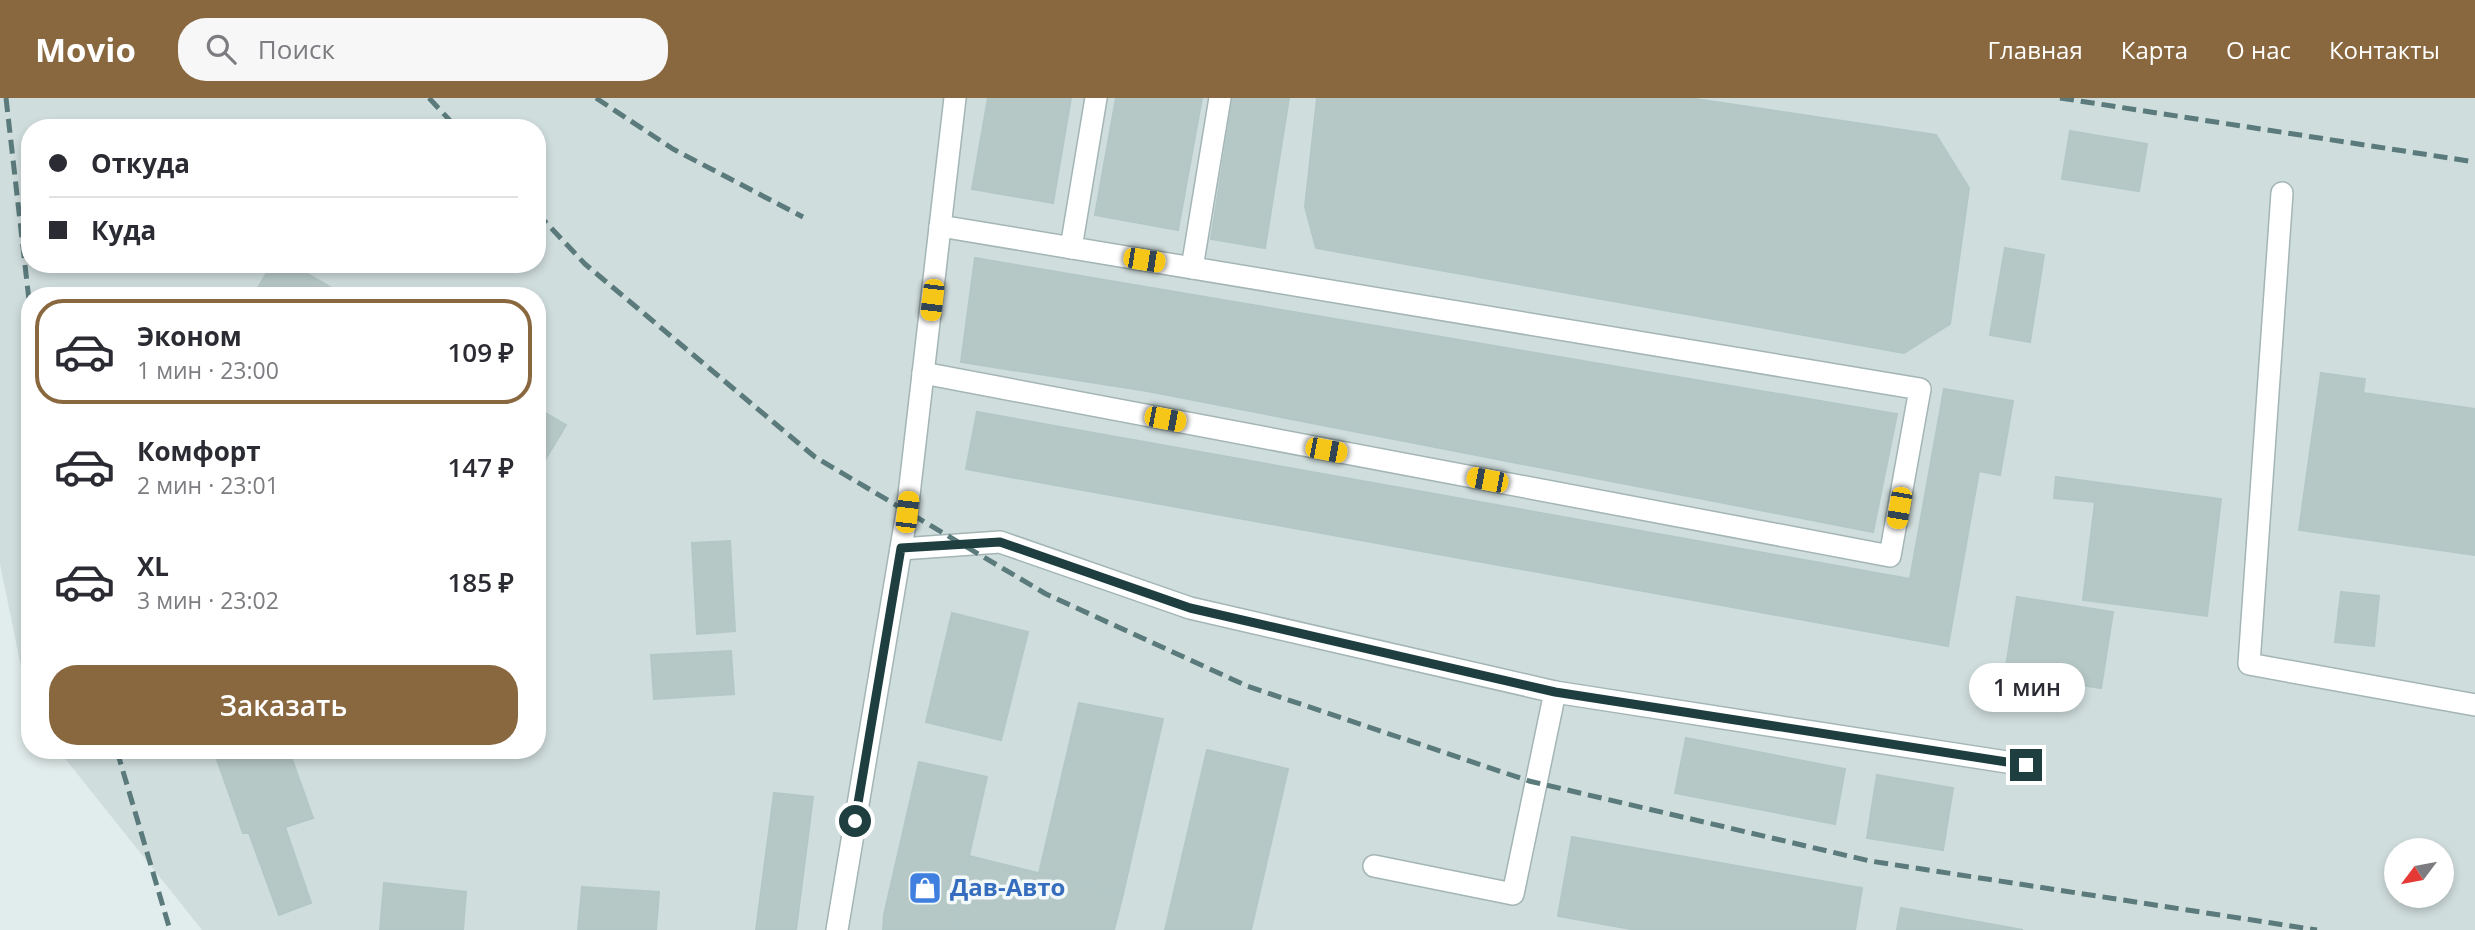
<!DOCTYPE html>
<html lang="ru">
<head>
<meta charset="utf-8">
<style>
  body { margin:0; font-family:"Open Sans",sans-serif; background:#f7f7f7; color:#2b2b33; height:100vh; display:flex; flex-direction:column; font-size:26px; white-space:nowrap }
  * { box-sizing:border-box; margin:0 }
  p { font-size:23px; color:#7c7c81 }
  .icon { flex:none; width:38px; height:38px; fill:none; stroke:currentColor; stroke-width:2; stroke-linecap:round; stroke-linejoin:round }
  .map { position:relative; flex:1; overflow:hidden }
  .sheet { position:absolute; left:21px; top:189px; width:525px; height:472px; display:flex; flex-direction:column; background:#fff; border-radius:28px; box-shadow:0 4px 10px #0003 }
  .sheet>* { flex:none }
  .hud { position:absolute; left:21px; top:21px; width:525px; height:154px; border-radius:28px; box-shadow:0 4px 10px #0003; display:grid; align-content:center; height:154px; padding:0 28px; background:#fff }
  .needle { width:46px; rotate:238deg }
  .buttons { position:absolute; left:2384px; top:740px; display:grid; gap:14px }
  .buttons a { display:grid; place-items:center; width:70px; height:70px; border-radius:50%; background:#fff; box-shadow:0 4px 10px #0003; font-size:35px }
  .end { position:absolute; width:32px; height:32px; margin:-16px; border:9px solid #1f3e40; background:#fff; box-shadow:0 0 0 4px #fff }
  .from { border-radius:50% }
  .bubble { position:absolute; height:49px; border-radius:24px; background:#fff; box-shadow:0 4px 10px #0003; font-size:23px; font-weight:600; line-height:49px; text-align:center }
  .car { position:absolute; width:21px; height:42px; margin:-21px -10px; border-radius:9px; box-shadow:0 0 5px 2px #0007; background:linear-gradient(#f5c518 24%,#345 0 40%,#f5c518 0 76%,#345 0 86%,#f5c518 0) }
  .hud b { display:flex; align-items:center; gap:24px; height:66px; font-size:26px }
  .hud b+b { border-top:2px solid #e1e1e2 }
  .hud i { width:18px; height:18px; background:#2b2b33 }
  ul { padding:12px 0 0; list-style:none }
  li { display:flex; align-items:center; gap:21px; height:105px; margin:0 14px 10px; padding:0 14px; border:4px solid transparent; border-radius:28px }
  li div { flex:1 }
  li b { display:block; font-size:26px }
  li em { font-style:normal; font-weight:600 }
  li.on { border-color:#8a683f }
  li>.icon { width:63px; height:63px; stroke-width:1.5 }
  .cta { display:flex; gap:14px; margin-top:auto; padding:14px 28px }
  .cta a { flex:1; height:80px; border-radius:28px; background:#8a683f; color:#fff; font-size:28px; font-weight:600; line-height:80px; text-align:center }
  header { display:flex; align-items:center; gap:42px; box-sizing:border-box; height:98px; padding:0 35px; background:#8a683f; color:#fff }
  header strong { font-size:33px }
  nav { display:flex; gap:38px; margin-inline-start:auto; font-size:24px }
  .search { width:490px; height:63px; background:#f7f7f7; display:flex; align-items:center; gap:18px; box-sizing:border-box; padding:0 24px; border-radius:28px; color:#7c7c81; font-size:26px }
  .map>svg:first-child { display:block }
</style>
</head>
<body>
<header>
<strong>Movio</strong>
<div class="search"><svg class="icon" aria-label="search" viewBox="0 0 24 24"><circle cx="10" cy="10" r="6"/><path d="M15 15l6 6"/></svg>Поиск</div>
<nav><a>Главная</a><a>Карта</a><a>О нас</a><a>Контакты</a></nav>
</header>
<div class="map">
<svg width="2475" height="832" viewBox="0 0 2475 832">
  <rect width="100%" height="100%" fill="#e1edec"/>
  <path fill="#cfdddc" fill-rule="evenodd" d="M0 0H2475V832H202L59 653H537V198H30V613L0 466ZM30 30H537V166H30ZM2396 752H2441V798H2396Z"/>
  <g fill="#b6c8c6" stroke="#b3c8c6" stroke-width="2">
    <polygon points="988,0 1071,0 1053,105 972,91"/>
    <polygon points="1116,0 1202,0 1178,132 1095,117"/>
    <polygon points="1233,0 1289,0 1265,150 1211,141"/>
    <polygon points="1317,0 1689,0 1936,37 1969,90 1950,226 1904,255 1316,150 1305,109"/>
    <polygon points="2070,33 2147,46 2139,93 2062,81"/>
    <polygon points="2005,150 2044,157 2030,244 1990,237"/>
    <polygon points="975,160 1897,316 1873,434 1147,293 961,264"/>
    <polygon points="272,166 291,166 345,198 253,198"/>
    <polygon points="2321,275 2365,281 2363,295 2475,311 2475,457 2299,432"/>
    <polygon points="1944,291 2013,303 2000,377 1979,373 1948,548 966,371 977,314 1910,481"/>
    <polygon points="537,310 566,327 542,367 537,364"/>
    <polygon points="2056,379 2221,401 2207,518 2083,502 2095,404 2054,400"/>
    <polygon points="730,443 735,533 697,536 692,445"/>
    <polygon points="2341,494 2379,498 2374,548 2335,544"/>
    <polygon points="2017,499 2113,514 2101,590 2005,575"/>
    <polygon points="952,515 1028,534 1001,642 926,624"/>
    <polygon points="731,553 734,596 654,601 651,557"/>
    <polygon points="1079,605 1163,621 1123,796 1039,775"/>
    <polygon points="1686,640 1845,671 1835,726 1675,695"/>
    <polygon points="1207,652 1288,671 1251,832 1165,832"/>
    <polygon points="214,653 289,653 313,720 285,729 311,805 279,817 249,735 243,735"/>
    <polygon points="919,664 987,679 952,832 883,832 884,817"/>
    <polygon points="1877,677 1953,690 1943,752 1867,740"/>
    <polygon points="774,695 813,699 796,832 756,832"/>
    <polygon points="1572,739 1862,790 1855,832 1636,832 1558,818"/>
    <polygon points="969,758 1123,796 1114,832 952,832"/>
    <polygon points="384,785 466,794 463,832 380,832"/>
    <polygon points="582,789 659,794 656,832 578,832"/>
    <polygon points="1901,810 2023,832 1897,832"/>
  </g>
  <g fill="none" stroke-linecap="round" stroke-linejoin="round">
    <defs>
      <g id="minor">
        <polyline points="2282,95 2249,566 2475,607"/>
        <polyline points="1071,150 1096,0"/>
        <polyline points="1192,170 1220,0"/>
        <polyline points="923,275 1890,458 1920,291 940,128"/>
        <polyline points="901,451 1000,444 1190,510 1555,594 1513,796 1374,768"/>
        <polyline points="1555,594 2026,667"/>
        <polyline points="837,832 907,414 955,0"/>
      </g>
    </defs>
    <use href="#minor" stroke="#a3b5b5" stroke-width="24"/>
    <use href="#minor" stroke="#fff" stroke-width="21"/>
    <g stroke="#5a7a7c" stroke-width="5" stroke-dasharray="14 7" stroke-linecap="butt">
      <polyline points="6,0 30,211"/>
      <polyline points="429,0 457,30"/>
      <polyline points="596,0 673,51 803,119"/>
      <polyline points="2060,0 2475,64"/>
      <polyline points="537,115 585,166 815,359 1046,496 1247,588 1529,683 1870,763 2317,832"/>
      <polyline points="117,653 170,832"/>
    </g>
  </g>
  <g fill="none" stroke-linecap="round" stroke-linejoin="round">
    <polyline stroke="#1f3e40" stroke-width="9" points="855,723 901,450 1000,444 1190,510 1555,594 2026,667"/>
  </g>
  <defs>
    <symbol id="shop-square" viewBox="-11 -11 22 22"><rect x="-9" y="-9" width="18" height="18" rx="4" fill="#3f7fe0" stroke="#f2f9f8"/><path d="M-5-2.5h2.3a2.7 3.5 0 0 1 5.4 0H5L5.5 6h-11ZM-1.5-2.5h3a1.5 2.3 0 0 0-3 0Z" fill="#fff"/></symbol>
  </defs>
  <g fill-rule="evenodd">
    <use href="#shop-square" x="906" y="771" width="38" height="38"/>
  </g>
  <g text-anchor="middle" stroke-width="7" stroke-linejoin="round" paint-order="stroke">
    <g font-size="24" font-weight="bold" fill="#366cbe" stroke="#f2f9f8" text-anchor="start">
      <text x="950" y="798">Дав-Авто</text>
    </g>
  </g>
</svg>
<div class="buttons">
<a><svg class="needle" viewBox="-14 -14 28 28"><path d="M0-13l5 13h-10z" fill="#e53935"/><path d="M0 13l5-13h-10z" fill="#7c7c81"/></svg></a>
</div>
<i class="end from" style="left:855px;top:723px"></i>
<i class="end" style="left:2026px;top:667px"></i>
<div class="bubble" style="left:1969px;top:565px;width:116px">1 мин</div>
<i class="car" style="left:1144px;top:162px;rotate:99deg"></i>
<i class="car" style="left:932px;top:202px;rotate:187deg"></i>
<i class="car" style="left:1165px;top:321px;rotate:101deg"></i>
<i class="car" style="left:1326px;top:352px;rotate:101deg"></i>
<i class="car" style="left:1487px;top:382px;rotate:281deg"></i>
<i class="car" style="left:1899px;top:410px;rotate:190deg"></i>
<i class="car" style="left:907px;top:414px;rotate:6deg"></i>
<div class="hud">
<b><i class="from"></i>Откуда</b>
<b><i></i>Куда</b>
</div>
<section class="sheet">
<ul>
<li class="on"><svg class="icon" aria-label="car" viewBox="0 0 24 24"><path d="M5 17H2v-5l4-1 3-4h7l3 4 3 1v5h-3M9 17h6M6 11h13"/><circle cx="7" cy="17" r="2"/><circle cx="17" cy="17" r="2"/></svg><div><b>Эконом</b><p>1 мин · 23:00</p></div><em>109 ₽</em></li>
<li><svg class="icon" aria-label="car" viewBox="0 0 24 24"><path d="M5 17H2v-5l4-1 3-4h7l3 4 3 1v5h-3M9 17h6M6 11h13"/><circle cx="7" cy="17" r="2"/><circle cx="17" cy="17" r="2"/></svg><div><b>Комфорт</b><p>2 мин · 23:01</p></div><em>147 ₽</em></li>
<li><svg class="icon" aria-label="car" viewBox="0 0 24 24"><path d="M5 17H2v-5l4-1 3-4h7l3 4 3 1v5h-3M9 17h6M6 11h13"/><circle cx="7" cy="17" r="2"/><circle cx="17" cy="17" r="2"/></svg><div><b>XL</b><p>3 мин · 23:02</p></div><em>185 ₽</em></li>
</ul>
<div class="cta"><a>Заказать</a></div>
</section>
</div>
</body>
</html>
